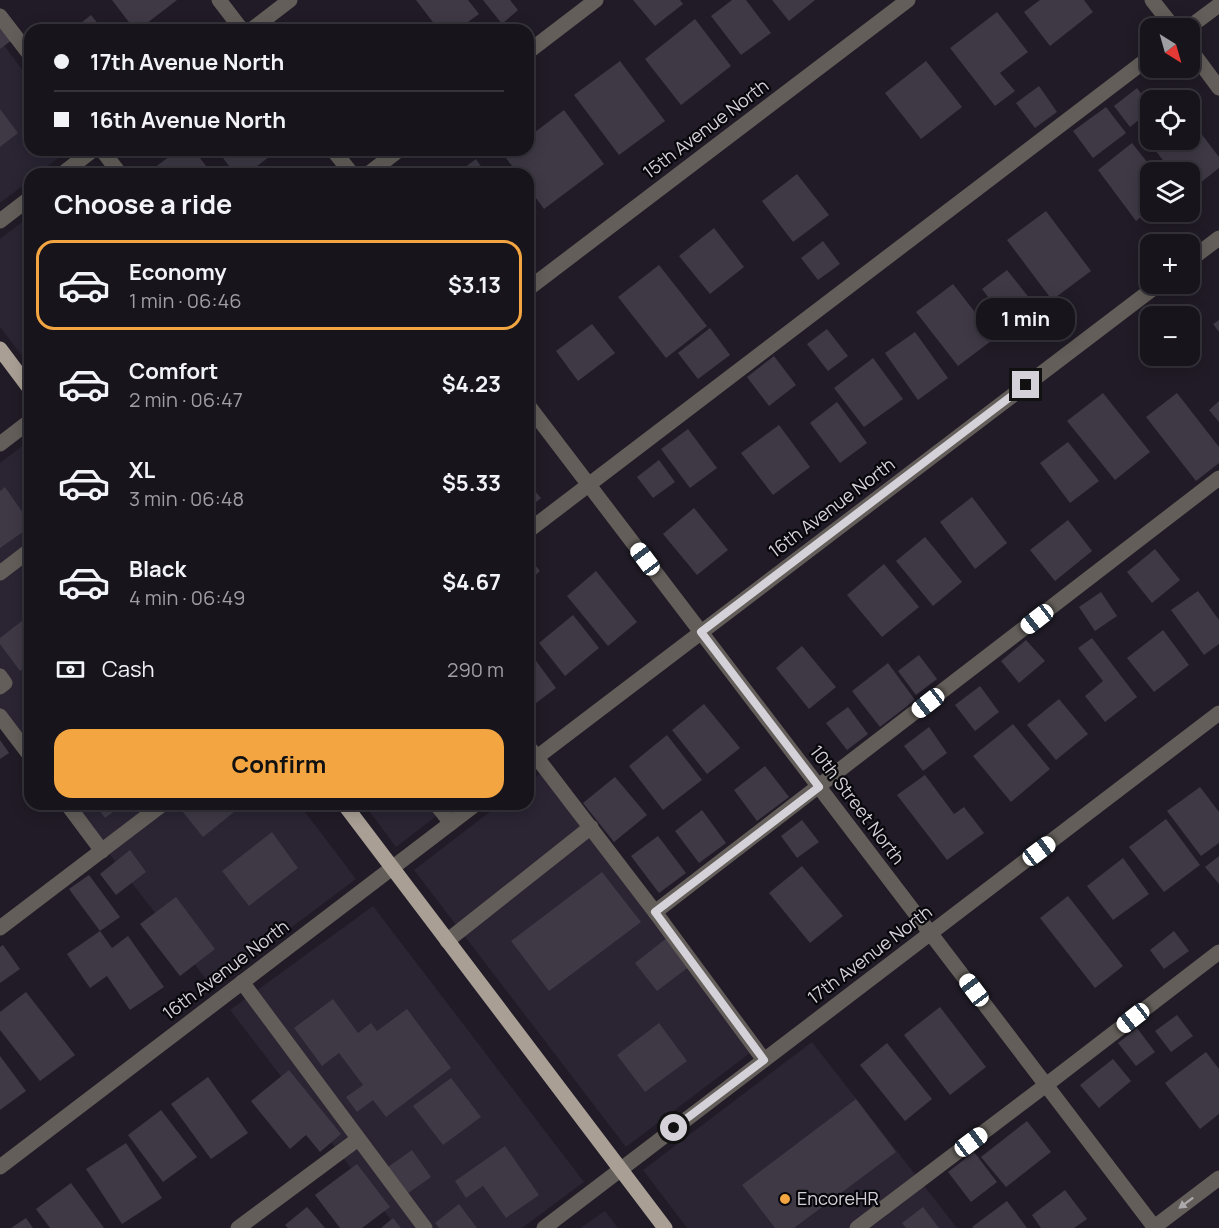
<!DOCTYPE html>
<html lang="en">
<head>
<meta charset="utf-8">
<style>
  body { margin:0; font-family:Manrope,sans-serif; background:#211d25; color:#f1f3f6; height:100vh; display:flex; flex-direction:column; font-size:22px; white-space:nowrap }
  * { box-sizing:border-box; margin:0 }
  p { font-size:20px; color:#9f9ea3 }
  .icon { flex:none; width:33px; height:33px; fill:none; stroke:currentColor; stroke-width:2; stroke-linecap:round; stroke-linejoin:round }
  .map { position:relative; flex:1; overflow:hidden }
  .panel { position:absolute; left:24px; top:168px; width:510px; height:642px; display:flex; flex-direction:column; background:#18141c; border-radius:18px; box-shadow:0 3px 15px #0003,0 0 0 2px #36333b }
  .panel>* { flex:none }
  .top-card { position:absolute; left:24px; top:24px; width:510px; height:132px; border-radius:18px; box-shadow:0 3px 15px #0003,0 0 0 2px #36333b; display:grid; align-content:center; height:132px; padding:0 30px; background:#18141c }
  .needle { width:39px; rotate:143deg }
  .tools { position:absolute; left:1140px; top:18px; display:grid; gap:12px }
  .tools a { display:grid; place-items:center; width:60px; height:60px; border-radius:12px; background:#18141c; box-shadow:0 3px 15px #0003,0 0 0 2px #36333b; font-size:30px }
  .end { position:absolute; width:27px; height:27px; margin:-14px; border:8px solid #d4d1d8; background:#111; box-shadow:0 0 0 3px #111 }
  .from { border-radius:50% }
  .bubble { position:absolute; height:42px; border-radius:18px; background:#18141c; box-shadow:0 3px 15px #0003,0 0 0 2px #36333b; font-size:20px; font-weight:700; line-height:42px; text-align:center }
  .car { position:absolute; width:18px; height:36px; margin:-18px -9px; border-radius:8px; box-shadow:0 0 4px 2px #0007; background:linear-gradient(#fff 24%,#345 0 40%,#fff 0 76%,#345 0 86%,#fff 0) }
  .top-card b { display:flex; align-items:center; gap:21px; height:57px; font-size:22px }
  .top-card b+b { border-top:2px solid #36333b }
  .top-card i { width:15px; height:15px; background:#f1f3f6 }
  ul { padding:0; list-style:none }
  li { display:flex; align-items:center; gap:18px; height:90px; margin:0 12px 9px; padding:0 18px; border:3px solid transparent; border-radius:18px }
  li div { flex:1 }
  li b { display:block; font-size:22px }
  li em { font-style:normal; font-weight:700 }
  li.current { border-color:#f2a541 }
  li>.icon { width:54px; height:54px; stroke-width:1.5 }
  h2 { padding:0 30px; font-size:27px; line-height:72px }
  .pay { display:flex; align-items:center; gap:15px; height:66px; padding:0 30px; font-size:22px }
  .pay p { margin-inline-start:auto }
  .cta { display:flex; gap:12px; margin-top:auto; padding:12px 30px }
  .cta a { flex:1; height:69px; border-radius:18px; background:#f2a541; color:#111; font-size:24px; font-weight:700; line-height:69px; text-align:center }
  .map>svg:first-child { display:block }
</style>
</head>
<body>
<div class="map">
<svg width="1219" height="1228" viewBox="0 0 1219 1228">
  <rect width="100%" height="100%" fill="#201b26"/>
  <g fill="#2a2433">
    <polygon points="0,40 30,80 30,150 69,150 37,174 30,174 30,180 0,203"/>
    <polygon points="30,216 30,366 0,327 0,239"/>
    <polygon points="25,444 30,451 30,750 0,711 0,463"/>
    <polygon points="545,770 754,1050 626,1147 414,870 500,804 528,804 528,783"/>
    <polygon points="71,804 299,804 356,879 212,987"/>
    <polygon points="364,804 452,804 396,847"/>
    <polygon points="373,906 584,1182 522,1228 397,1228 230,1010"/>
    <polygon points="812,1042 957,1228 687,1228 643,1170"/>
    <polygon points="605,1211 618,1228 580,1228"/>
  </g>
  <g fill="#3e3945">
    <polygon points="112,0 177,0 138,30 135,30"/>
    <polygon points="416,0 468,0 479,14 457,30 439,30"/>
    <polygon points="483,0 510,0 518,10 502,24"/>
    <polygon points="633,0 680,0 683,4 655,26"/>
    <polygon points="732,0 746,0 771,33 741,55 711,16"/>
    <polygon points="772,0 815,0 789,21"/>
    <polygon points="1040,0 1084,0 1093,12 1050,46 1024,12"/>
    <polygon points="997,12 1028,52 1000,73 1015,91 995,106 950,48"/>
    <polygon points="91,15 103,30 72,30"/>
    <polygon points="695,19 731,66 681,105 645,59"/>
    <polygon points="0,24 12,40 0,49"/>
    <polygon points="620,61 665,121 619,155 574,95"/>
    <polygon points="926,61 962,107 921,139 885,93"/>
    <polygon points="1039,86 1057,112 1035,128 1016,103"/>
    <polygon points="1137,88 1150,106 1150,111 1130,127 1114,106"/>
    <polygon points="1106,107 1126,133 1093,158 1073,131"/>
    <polygon points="0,109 18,133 0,147"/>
    <polygon points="564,110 604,164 544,209 528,187 528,174 518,174 500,150 528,150 528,122 535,132"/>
    <polygon points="1190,119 1219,157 1219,168 1190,191 1190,172 1172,172 1142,133 1150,126 1150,140 1190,140"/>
    <polygon points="1132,143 1155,172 1150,172 1150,209 1136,221 1098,170"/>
    <polygon points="178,150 194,150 212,174 159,174 154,168"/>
    <polygon points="217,150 278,150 247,174 235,174"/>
    <polygon points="476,159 486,174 456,174"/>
    <polygon points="291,168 296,174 283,174"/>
    <polygon points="797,174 829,215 793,242 762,201"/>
    <polygon points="1046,211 1091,271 1052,300 1007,240"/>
    <polygon points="714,228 744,267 710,294 679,256"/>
    <polygon points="823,241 840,264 818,280 801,258"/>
    <polygon points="659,265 707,326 666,358 618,297"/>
    <polygon points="1007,270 1042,314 1016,334 982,289"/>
    <polygon points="953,284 995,338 958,366 916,312"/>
    <polygon points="1219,320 1219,332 1213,324"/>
    <polygon points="592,324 615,353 578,381 556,351"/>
    <polygon points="710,328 730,355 698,379 678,353"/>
    <polygon points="827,329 848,356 828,371 807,344"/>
    <polygon points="915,332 948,378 918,400 885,353"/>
    <polygon points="774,356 796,385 769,406 747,377"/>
    <polygon points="873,358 903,399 864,427 834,388"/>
    <polygon points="1103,393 1150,452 1115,480 1067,421"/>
    <polygon points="1177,393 1219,447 1219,463 1196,481 1146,417"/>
    <polygon points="1219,401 1219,422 1209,410"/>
    <polygon points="837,402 867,443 840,463 810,423"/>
    <polygon points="779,425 810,467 773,495 741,453"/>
    <polygon points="688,429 717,468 690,488 661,449"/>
    <polygon points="1068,442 1099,481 1070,503 1040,463"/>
    <polygon points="659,460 675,482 653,498 637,477"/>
    <polygon points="528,483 541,498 528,509"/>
    <polygon points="5,487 30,523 30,527 0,548 0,491"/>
    <polygon points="972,497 1007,543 975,569 940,522"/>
    <polygon points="694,508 728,550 697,575 663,534"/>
    <polygon points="1068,520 1092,551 1055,581 1030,550"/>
    <polygon points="925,537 962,582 933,606 896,561"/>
    <polygon points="1155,549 1180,580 1152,603 1127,572"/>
    <polygon points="528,557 540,571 528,582"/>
    <polygon points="884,564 919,607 882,637 847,595"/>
    <polygon points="596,571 637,622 608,646 567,596"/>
    <polygon points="1198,591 1219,620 1219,644 1204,655 1171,610"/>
    <polygon points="1101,592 1117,616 1095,631 1079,607"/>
    <polygon points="573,615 599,648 565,676 539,643"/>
    <polygon points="27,617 30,620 30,663 20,671 0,644 0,638"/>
    <polygon points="1163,630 1189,665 1154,692 1127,658"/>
    <polygon points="1092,638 1137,697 1105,722 1085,696 1103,681 1078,648"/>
    <polygon points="1026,640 1045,661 1019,683 1001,661"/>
    <polygon points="802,646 836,687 809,709 776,668"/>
    <polygon points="528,650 556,688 528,709"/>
    <polygon points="919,655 937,679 916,695 898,671"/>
    <polygon points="888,663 915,700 880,727 852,691"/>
    <polygon points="30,671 30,689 22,678"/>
    <polygon points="980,686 999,712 975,731 955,705"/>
    <polygon points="1059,699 1088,734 1056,760 1027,725"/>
    <polygon points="704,704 740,748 707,774 672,730"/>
    <polygon points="848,707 868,734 847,750 826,723"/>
    <polygon points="1013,724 1050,769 1011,802 973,756"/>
    <polygon points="929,727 947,753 923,771 904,746"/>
    <polygon points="667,735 702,780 663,810 629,766"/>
    <polygon points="0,740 9,753 0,759"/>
    <polygon points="765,766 789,797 757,821 734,790"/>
    <polygon points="925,775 954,814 964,807 984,833 947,860 897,795"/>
    <polygon points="615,777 647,815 614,842 583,803"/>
    <polygon points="1200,787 1219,812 1219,843 1201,856 1167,811"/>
    <polygon points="95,804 124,804 105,818"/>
    <polygon points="180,804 244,804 203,837 178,806"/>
    <polygon points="702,810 726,843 699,863 675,831"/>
    <polygon points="1166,819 1200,865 1164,892 1129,847"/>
    <polygon points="802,820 819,842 797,858 781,836"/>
    <polygon points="272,832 298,868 249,906 222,871"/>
    <polygon points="658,836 686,873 659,893 631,856"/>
    <polygon points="130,850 146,872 116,895 100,874"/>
    <polygon points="1219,856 1219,884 1205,867"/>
    <polygon points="1123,858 1149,894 1113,920 1087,886"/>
    <polygon points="802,866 843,916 810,943 769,893"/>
    <polygon points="602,872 641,922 549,991 511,941"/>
    <polygon points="89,875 120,917 100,931 69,889"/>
    <polygon points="1068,896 1123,966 1095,988 1040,918"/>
    <polygon points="176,897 215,949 180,976 140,924"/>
    <polygon points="100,931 112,948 128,936 164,987 130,1010 107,976 90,988 67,954"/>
    <polygon points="1174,931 1189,951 1164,969 1150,950"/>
    <polygon points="668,937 690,966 657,991 635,963"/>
    <polygon points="3,945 20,969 0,983 0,947"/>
    <polygon points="26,992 75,1055 40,1081 0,1030 0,1012"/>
    <polygon points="333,999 358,1033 371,1023 377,1031 407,1009 451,1068 386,1117 373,1100 357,1112 346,1097 363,1085 339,1053 322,1066 294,1028"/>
    <polygon points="940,1007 986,1067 950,1095 904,1035"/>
    <polygon points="1177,1015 1193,1036 1171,1052 1155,1031"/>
    <polygon points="659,1023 687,1061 645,1092 617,1055"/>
    <polygon points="1137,1028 1155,1052 1136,1066 1118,1043"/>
    <polygon points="887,1043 932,1099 905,1121 860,1065"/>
    <polygon points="1206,1052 1219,1069 1219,1114 1200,1129 1165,1083"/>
    <polygon points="0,1056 26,1091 0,1110"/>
    <polygon points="1113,1059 1131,1081 1099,1108 1080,1085"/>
    <polygon points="289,1070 341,1134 320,1152 306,1135 290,1149 251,1101"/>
    <polygon points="208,1077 248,1133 211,1159 171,1104"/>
    <polygon points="451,1078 481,1117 443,1145 413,1106"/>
    <polygon points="856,1099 896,1152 794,1228 775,1228 742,1185"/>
    <polygon points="161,1110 197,1157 163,1182 128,1135"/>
    <polygon points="1027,1121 1051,1152 1006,1187 981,1157"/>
    <polygon points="126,1143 162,1198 122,1224 86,1169"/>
    <polygon points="505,1146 539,1195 506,1218 483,1186 466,1198 455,1181"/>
    <polygon points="412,1150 431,1177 407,1194 388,1167"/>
    <polygon points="974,1152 997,1182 971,1202 948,1172"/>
    <polygon points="357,1164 390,1207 362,1228 340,1228 315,1195"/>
    <polygon points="71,1183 104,1228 50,1228 36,1209"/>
    <polygon points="1065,1190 1087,1219 1074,1228 1041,1228 1032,1215"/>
    <polygon points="1007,1201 1027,1228 973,1228 972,1227"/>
    <polygon points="459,1204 477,1228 439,1228 435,1223"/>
    <polygon points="307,1207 325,1228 288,1228 285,1225"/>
    <polygon points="923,1207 939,1228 906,1228 902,1223"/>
    <polygon points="26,1218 33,1228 11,1228"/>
    <polygon points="393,1218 401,1228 381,1228"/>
  </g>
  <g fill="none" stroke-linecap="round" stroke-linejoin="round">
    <g stroke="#635e59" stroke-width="15">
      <polyline points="219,0 242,30"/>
      <polyline points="1152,0 1174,28"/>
      <polyline points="0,16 30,55"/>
      <polyline points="1188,28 1219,5"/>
      <polyline points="251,30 290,0"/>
      <polyline points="1190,49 1219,88"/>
      <polyline points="528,52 596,0"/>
      <polyline points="102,150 120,174"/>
      <polyline points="333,150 352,174"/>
      <polyline points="62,174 93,150"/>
      <polyline points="368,174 399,150"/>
      <polyline points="0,221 30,198"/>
      <polyline points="1190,260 1219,238"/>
      <polyline points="528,289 908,0"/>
      <polyline points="528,405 1155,1228"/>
      <polyline points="0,444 30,421"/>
      <polyline points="528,531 1150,57"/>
      <polyline points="0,573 30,550"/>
      <polyline points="0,676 5,683 0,687"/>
      <polyline points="0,716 28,753 30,751"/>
      <polyline points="528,746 655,912 764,1060"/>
      <polyline points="528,764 1159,284"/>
      <polyline points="67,804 102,851"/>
      <polyline points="436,804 451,823"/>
      <polyline points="655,912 1219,478"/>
      <polyline points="0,928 163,804"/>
      <polyline points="447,941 591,827"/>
      <polyline points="242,982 425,1228"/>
      <polyline points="0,1167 476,804"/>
      <polyline points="238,1228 358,1139"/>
      <polyline points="544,1228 1219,713"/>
      <polyline points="857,1228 1046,1085 1219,952"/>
      <polyline points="1153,1228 1219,1178"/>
    </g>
    <g stroke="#a99f95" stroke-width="15">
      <polyline points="0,349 30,389"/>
      <polyline points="344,804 665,1228"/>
    </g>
  </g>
  <defs><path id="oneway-solid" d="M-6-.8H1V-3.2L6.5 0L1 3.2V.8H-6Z" transform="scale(1.5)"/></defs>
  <use fill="#aca9ac" href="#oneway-solid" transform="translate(1186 1203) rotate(143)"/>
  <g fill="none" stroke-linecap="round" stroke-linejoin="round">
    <polyline stroke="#d4d1d8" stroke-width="8" points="674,1128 764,1060 655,912 819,787 701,632 1026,385"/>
  </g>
  <circle fill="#f2a541" stroke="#08070b" stroke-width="2" cx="785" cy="1199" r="6"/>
  <g text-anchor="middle" stroke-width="4.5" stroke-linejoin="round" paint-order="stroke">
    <g font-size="18" fill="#d4d1d8" stroke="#08070b">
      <text transform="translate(706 129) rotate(-37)" y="6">15th Avenue North</text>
      <text transform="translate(832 508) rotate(-37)" y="6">16th Avenue North</text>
      <text transform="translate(857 805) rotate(53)" y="6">10th Street North</text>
      <text transform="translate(870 955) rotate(-37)" y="6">17th Avenue North</text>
      <text transform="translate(226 970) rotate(-37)" y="6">16th Avenue North</text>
    </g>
    <g font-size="18" fill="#d4d1d8" stroke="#08070b" text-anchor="start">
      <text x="797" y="1205">EncoreHR</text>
    </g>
  </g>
</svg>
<div class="tools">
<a><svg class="needle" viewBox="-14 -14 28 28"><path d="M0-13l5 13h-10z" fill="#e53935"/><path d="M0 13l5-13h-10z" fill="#9f9ea3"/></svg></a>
<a><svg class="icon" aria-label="locate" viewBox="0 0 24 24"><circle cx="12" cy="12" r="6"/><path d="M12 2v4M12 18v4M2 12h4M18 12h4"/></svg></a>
<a><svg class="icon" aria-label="layers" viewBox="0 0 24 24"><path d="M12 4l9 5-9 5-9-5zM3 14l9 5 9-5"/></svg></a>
<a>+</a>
<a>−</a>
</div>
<i class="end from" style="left:674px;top:1128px"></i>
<i class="end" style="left:1026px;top:385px"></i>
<div class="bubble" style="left:976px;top:298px;width:99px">1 min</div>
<i class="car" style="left:645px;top:559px;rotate:323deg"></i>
<i class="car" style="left:1037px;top:619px;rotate:232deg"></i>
<i class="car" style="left:928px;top:703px;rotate:232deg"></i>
<i class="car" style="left:1039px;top:851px;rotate:53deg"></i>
<i class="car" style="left:974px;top:990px;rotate:323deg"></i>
<i class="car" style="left:1133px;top:1018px;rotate:232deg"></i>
<i class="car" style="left:971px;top:1142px;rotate:53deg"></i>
<div class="top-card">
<b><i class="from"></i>17th Avenue North</b>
<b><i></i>16th Avenue North</b>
</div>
<section class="panel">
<h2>Choose a ride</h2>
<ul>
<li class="current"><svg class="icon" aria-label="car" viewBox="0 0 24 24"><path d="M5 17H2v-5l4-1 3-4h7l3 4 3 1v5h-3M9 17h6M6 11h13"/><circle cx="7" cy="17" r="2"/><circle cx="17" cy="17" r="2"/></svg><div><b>Economy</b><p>1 min · 06:46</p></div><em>$3.13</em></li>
<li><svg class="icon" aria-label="car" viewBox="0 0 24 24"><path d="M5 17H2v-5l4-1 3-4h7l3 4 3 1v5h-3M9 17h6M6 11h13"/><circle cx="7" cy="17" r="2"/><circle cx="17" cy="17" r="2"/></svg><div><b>Comfort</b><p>2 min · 06:47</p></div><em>$4.23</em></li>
<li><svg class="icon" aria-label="car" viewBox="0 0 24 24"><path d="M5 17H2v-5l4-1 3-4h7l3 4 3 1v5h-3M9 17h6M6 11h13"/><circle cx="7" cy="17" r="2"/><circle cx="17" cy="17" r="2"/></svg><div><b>XL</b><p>3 min · 06:48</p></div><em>$5.33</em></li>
<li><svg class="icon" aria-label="car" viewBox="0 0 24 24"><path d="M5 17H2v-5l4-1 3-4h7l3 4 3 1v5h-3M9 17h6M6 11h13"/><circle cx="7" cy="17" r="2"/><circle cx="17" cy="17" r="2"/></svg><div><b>Black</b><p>4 min · 06:49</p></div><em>$4.67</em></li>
</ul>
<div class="pay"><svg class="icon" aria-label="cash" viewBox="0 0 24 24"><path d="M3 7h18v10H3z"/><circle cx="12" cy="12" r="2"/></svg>Cash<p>290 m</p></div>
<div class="cta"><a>Confirm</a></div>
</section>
</div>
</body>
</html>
